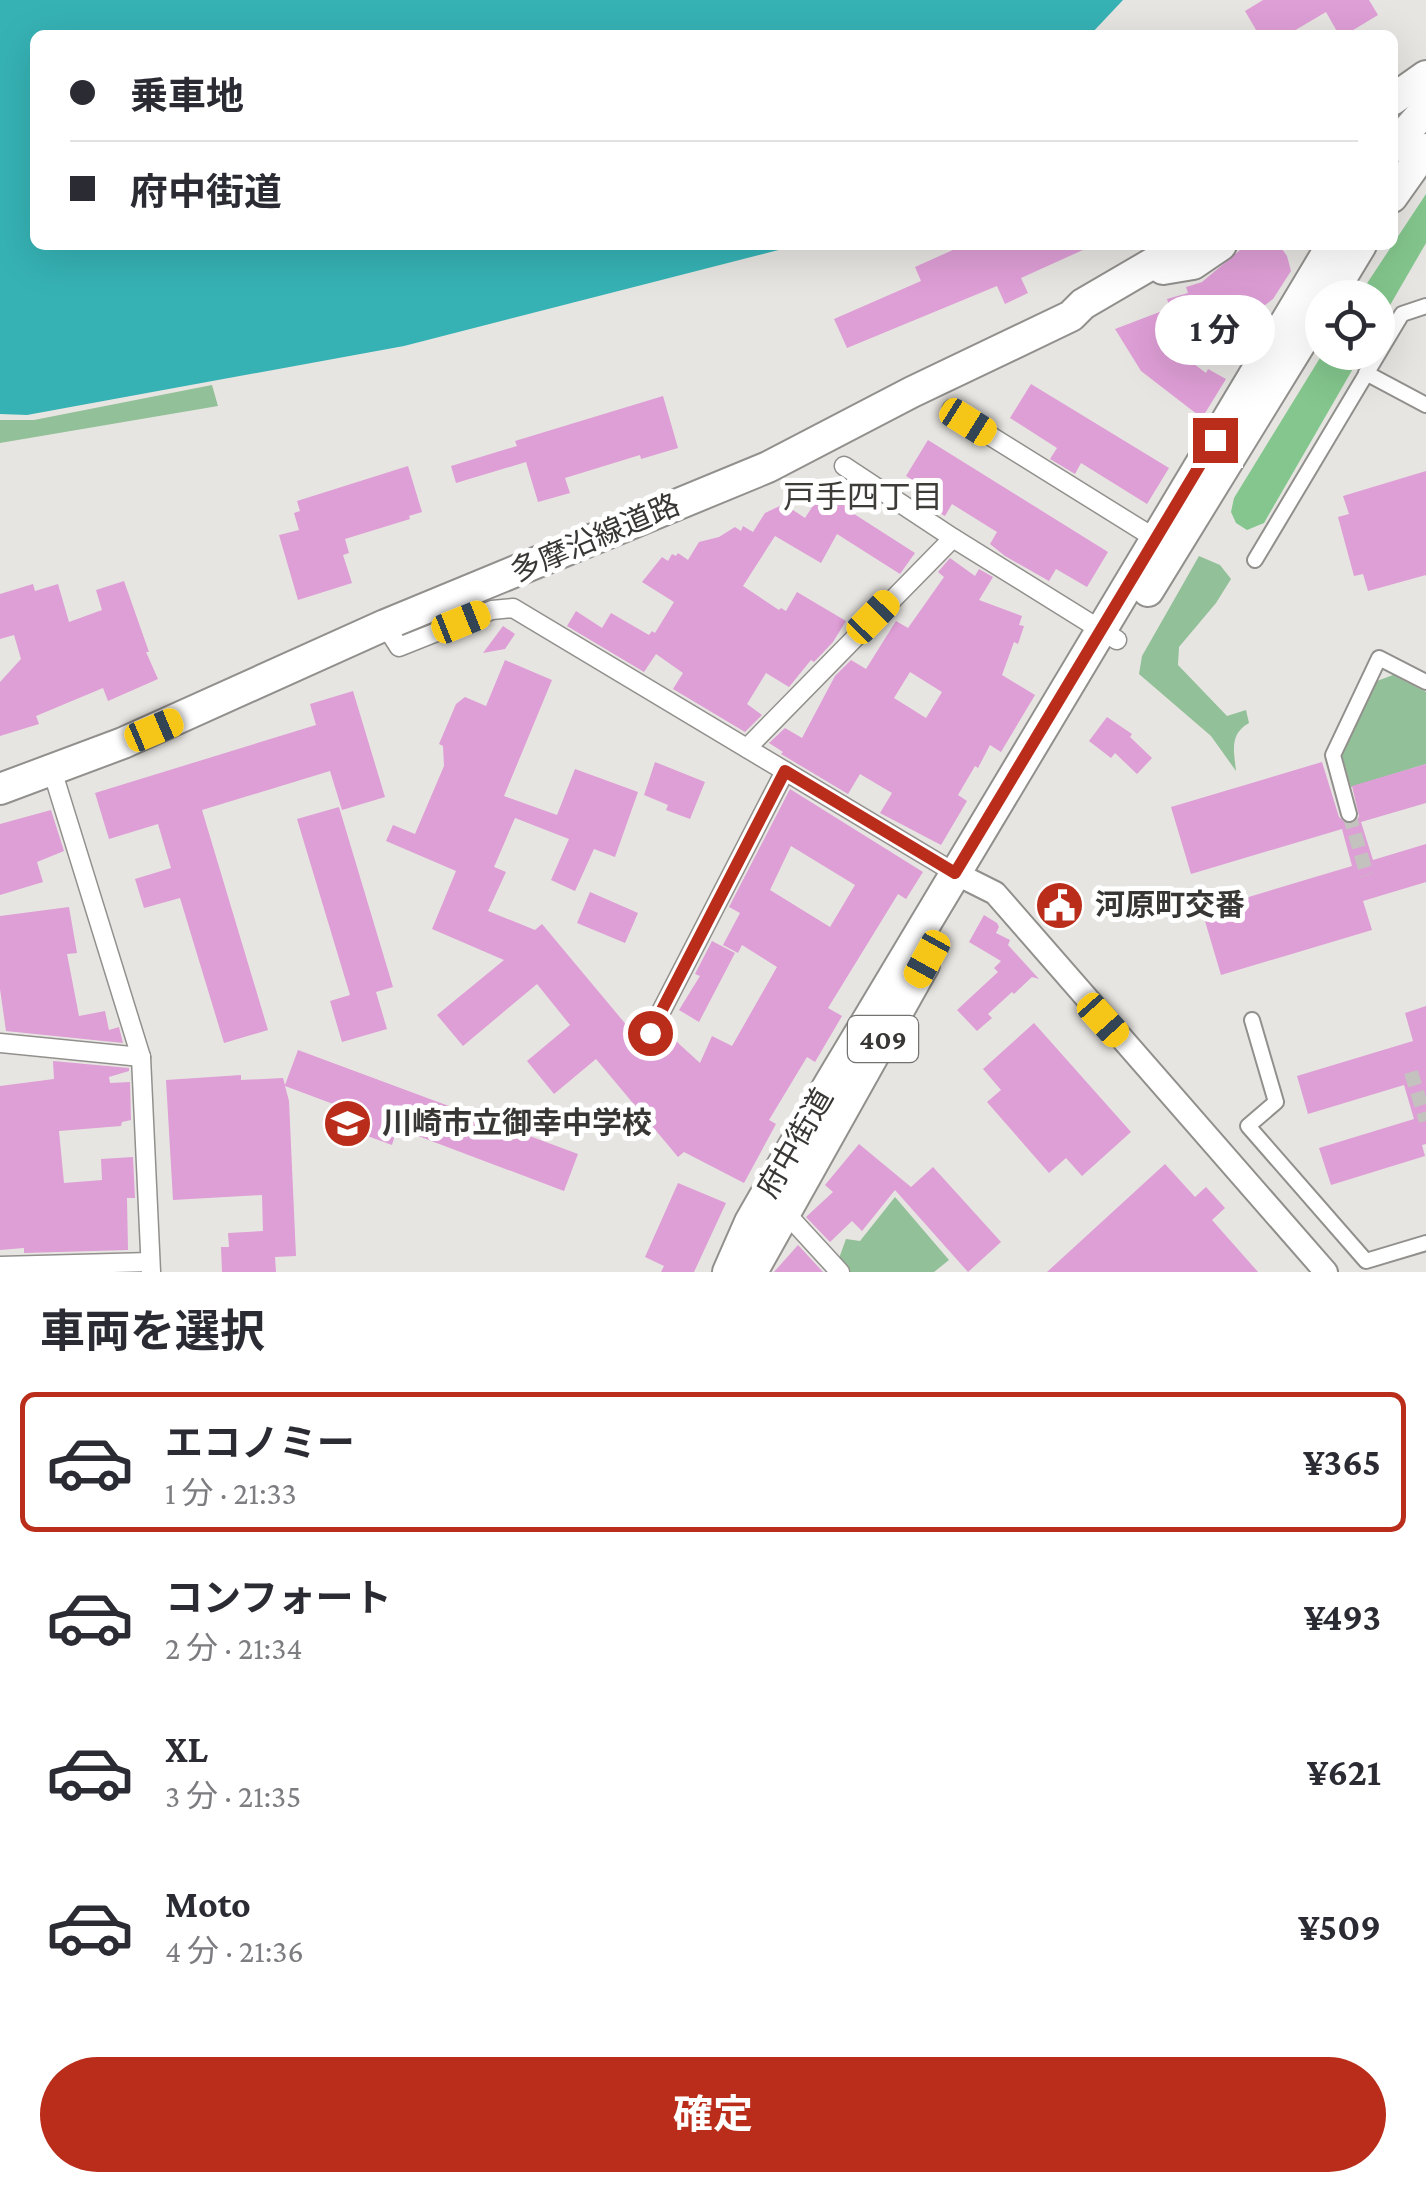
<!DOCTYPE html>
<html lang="ja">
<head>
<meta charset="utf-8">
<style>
  body { margin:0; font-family:"Crimson Pro","Noto Sans JP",serif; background:#f7f7f7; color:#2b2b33; height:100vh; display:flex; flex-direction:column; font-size:38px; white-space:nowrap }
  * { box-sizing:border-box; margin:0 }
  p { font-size:32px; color:#7c7c81 }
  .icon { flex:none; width:55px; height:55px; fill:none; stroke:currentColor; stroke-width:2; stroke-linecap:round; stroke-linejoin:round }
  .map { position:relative; height:1272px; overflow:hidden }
  .sheet { display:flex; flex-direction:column; background:#fff; flex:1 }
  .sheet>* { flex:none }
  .top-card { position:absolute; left:30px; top:30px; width:1368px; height:220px; border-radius:15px; box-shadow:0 10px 40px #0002; display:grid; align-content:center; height:220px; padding:0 40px; background:#fff }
  .tools { position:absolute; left:1305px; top:280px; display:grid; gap:20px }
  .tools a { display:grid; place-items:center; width:90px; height:90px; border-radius:50%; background:#fff; box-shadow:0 10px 40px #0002; font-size:50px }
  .end { position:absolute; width:45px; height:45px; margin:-22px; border:12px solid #ba2d1b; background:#fff; box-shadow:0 0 0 5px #fff }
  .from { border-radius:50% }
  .bubble { position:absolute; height:70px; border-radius:35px; background:#fff; box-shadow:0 10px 40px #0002; font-size:32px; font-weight:700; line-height:70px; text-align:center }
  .car { position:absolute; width:30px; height:60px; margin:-30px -15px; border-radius:12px; box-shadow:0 0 8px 2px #0007; background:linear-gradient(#f5c518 24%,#345 0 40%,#f5c518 0 76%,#345 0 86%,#f5c518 0) }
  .top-card b { display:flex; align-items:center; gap:35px; height:95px; font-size:38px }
  .top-card b+b { border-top:2px solid #e1e1e2 }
  .top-card i { width:25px; height:25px; background:#2b2b33 }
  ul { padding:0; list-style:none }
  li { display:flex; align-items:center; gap:30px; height:140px; margin:0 20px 15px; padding:0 20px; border:5px solid transparent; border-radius:15px }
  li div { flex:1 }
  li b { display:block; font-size:38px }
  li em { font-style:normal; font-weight:700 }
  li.current { border-color:#ba2d1b }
  li>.icon { width:90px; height:90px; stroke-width:1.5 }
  h2 { padding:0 40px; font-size:45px; line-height:120px }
  .primary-button { display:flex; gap:20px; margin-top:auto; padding:20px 40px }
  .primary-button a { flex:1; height:115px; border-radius:60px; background:#ba2d1b; color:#fff; font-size:40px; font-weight:700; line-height:115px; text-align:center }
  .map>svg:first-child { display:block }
</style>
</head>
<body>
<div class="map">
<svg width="1426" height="1272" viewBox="0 0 1426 1272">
  <rect width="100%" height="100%" fill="#e7e5e1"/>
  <g fill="#92c098">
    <polygon points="212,385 218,406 0,443 0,420 34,420"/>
    <path d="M1199 556 1220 565 1231 579 1216 603 1179 647 1178 665 1227 716 1246 710 1249 723C1229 734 1234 751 1236 771L1211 736 1139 674 1142 656Z"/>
    <polygon points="1393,675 1426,692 1426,764 1351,787 1341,752 1377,681"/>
    <polygon points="895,1197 949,1260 934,1272 849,1272 838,1261 846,1239 860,1241"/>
  </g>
  <g fill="#84c68d">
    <polygon points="1426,194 1426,243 1378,326 1378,298 1358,297"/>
    <polygon points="1323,353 1362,353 1264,523 1247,530 1236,523 1231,512 1234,498"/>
  </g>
  <polygon fill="#36b2b5" points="0,0 1123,0 1090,35 35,35 35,245 798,245 404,346 27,415 0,414"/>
  <g fill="#de9ed6" fill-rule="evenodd">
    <polygon points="1263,0 1369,0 1378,15 1345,35 1339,35 1326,12 1287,35 1259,35 1245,11"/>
    <polygon points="964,245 1094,245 1021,278 1028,293 1005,304 997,286 847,348 834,319 921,281 915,267"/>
    <polygon points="1246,245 1279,245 1287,256 1291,271 1273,299 1264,306 1266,313 1254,316 1257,327 1249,330 1252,339 1245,341 1247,346 1220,355 1212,329 1166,343 1206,373 1208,369 1226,379 1202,418 1141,371 1115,329 1170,308 1167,299 1188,293 1186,287 1202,282"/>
    <polygon points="1031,384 1169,468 1147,504 1081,463 1075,474 1050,459 1057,448 1010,418"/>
    <polygon points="663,396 678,448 641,459 640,455 565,478 570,493 538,502 526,462 456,483 451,466 517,446 515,441"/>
    <polygon points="928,440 1108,552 1087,587 1056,569 1049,581 1005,556 990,544 997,532 952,504 945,516 919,501 926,488 906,476"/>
    <polygon points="408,466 422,512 409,516 410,519 345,539 349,553 343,555 352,583 298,600 279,535 299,530 294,513 300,511 297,501"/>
    <polygon points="1426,471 1426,575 1368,591 1363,574 1354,576 1338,517 1349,514 1343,496"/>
    <polygon points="825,487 858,499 851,512 915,553 900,574 837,534 821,563 775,536 743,586 779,610 781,608 786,611 797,592 846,621 833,642 814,662 811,660 789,687 766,673 747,704 762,715 745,732 673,689 683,673 656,654 644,672 567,626 576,611 602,628 611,613 649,635 652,631 655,633 674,602 642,582 662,557 668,561 672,554 676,556 678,553 688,560 699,542 719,537 735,527 741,531 743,526 753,532 765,513 784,504 805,518"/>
    <path d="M950 558 975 576 979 569 993 577 979 600 1022 616 1019 625 1024 626 1018 644 1014 642 1002 675 1035 695 1001 752 990 745 978 768 975 766 958 795 967 801 941 845 880 813 892 793 860 774 848 794 781 754 783 752 769 743 785 728 802 738 835 676 851 660 866 669 896 621 908 628 944 577 938 572ZM910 672 942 692 926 718 894 698Z"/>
    <polygon points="124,581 149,652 146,652 158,679 108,701 103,688 36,716 39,724 0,736 0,682 21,659 14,635 0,639 0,594 33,584 35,591 58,584 69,622 102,610 96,590"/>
    <polygon points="503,626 515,634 505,649 483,653"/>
    <path d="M505 660 552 680 504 796 557 815 575 769 638 792 615 857 594 849 575 891 551 880 569 839 515 818 494 867 506 872 488 911 535 930 542 924 649 1052 666 1032 700 1063 712 1036 732 1046 777 967 742 945 738 953 723 945 740 913 729 907 790 789 923 872 906 899 898 894 828 1008 842 1016 815 1062 807 1057 769 1120 776 1124 744 1183 684 1152 678 1157 596 1059 554 1094 527 1061 570 1025 537 984 463 1046 437 1015 504 960 432 929 456 871 386 841 393 825 415 834 444 766 443 746 439 744 456 704 465 697 486 706ZM791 846 855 885 830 927 770 890Z"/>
    <polygon points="353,691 385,797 342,810 330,771 202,810 268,1030 224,1043 180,898 144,908 135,879 171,868 158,824 109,839 95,793 316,725 310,704"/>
    <polygon points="1107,717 1132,734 1130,737 1152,758 1137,774 1115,753 1111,758 1089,741"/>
    <polygon points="655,762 705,782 690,819 666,810 668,805 644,795"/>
    <polygon points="1322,762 1339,817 1347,824 1356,822 1359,816 1352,786 1426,764 1426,803 1361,822 1373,860 1426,844 1426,882 1363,901 1372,930 1221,975 1202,911 1352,866 1342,829 1191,874 1171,807"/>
    <polygon points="339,807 393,987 376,992 387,1029 342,1042 330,1001 350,995 297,819"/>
    <polygon points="51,810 64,851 37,862 43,882 0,895 0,824"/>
    <polygon points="1066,882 1084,900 1054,928 1037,910"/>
    <polygon points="590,892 638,913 625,943 577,923"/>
    <polygon points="69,907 77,953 67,954 79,1016 105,1011 109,1030 119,1027 123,1043 6,1031 0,989 0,916"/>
    <polygon points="984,915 997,923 999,927 996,933 1010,940 1008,945 1039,979 1032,977 1014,994 1012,992 988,1014 992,1018 977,1031 957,1010 998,972 994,968 1001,961 969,942"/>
    <polygon points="712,941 735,953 699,1022 679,1010 700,976 695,974"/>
    <polygon points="1426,1006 1426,1144 1422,1145 1425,1156 1331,1185 1319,1148 1414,1119 1404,1085 1308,1114 1297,1076 1413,1041 1405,1013"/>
    <polygon points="1034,1023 1131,1132 1082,1176 1066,1158 1049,1173 987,1102 1001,1090 983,1069"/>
    <polygon points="298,1050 578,1154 564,1191 397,1128 392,1145 362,1134 368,1117 285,1086 289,1101 296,1256 275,1257 276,1272 222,1272 221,1247 229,1247 228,1233 263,1231 262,1195 173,1200 166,1080 241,1075 241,1080 283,1078 285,1085"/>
    <polygon points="53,1061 129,1068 129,1071 109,1077 110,1083 130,1082 131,1120 122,1122 121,1126 59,1131 64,1183 102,1180 101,1159 133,1157 135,1198 127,1198 128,1250 24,1253 24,1248 0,1250 0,1086 54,1079"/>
    <polygon points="859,1144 911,1187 933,1167 1001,1242 968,1272 895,1190 862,1231 852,1221 830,1242 806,1217 833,1192 825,1185"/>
    <polygon points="1165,1164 1195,1197 1206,1187 1225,1208 1212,1220 1258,1272 1047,1272"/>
    <polygon points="678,1183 726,1203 694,1272 661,1272 664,1266 645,1257"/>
    <polygon points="798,1245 823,1272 774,1272"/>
  </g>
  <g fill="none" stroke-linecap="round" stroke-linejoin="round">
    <g stroke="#c4c2bf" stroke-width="14" stroke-dasharray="14 7" stroke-linecap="butt">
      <polyline points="1349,814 1367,875"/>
      <polyline points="1411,1072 1426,1121"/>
    </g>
    <defs>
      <g id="pedestrian">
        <polyline points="1366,373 1426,405"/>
        <polyline points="1255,560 1402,314 1426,306"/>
        <polyline points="1349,814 1333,755 1379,658 1426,682"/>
        <polyline points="1252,1020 1276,1102 1248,1126 1366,1261 1426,1243"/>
      </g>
      <g id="minor">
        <polyline points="952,409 968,422 1156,539"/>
        <polyline points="844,466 953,538 1117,640"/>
        <polyline points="385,625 399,647 492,610 513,608 955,873"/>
        <polyline points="747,748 953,538"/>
        <polyline points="52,770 141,1057 151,1272"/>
        <polyline points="650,1033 785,771"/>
        <polyline points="0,1043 141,1057"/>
        <polyline points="779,1215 795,1223 840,1272"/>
        <polyline points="0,1266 150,1262"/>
      </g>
      <polyline id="tertiary" points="955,873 995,893 1326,1272"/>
      <g id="primary">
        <polyline points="1392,100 1426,76"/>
        <polyline points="1163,269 1193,264 1221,245"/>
        <polyline points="0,789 123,743 385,625 768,467 912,392 1071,316 1083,304 1184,245"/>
      </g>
      <g id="trunk">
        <polyline points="1392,148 1426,109"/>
        <polyline points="1392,197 1426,149"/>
        <polyline points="1329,298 1361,245"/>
        <polyline points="1148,591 1322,308"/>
        <polyline points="728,1272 750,1222 830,1083 1332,245"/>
        <polyline points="752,1272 924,965"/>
      </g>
    </defs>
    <use href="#pedestrian" stroke="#92908d" stroke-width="18"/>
    <use href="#minor" stroke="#92908d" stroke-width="21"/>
    <use href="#tertiary" stroke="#92908d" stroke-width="26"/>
    <use href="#primary" stroke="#92908d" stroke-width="34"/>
    <use href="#trunk" stroke="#92908d" stroke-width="34"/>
    <use href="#pedestrian" stroke="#fff" stroke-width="14"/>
    <use href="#minor" stroke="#fff" stroke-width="18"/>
    <use href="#tertiary" stroke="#fff" stroke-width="22"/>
    <use href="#primary" stroke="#fff" stroke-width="30"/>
    <use href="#trunk" stroke="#fff" stroke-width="30"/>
  </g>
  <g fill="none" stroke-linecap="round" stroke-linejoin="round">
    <polyline stroke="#ba2d1b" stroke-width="12" points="650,1033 785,771 955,873 1215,440"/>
  </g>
  <defs>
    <symbol id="civic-disc" viewBox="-11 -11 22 22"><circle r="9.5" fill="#ba2d1b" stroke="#fff"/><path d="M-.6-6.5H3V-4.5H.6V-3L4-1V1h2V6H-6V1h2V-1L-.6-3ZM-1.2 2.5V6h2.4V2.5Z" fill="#fff"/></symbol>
    <symbol id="school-disc" viewBox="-11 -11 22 22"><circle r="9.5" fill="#ba2d1b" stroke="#fff"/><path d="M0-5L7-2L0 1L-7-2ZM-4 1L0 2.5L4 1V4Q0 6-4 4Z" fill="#fff"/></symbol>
  </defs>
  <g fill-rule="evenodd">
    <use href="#civic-disc" x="1032" y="878" width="55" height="55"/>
    <use href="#school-disc" x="320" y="1096" width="55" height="55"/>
  </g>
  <g text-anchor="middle" stroke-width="10" stroke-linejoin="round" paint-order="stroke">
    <rect fill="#fff" stroke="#747372" stroke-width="2.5" x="848" y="1016" width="70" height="46" rx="8"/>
    <g font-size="28" font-weight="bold" fill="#383736">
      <text x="883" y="1049">409</text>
    </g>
    <g font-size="30" fill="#383736" stroke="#fff">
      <text transform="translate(595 538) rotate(-23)" y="10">多摩沿線道路</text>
      <text transform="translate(795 1143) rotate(-60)" y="10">府中街道</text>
    </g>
    <g font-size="30" font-weight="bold" fill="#383736" stroke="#fff" text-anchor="start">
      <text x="1095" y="915">河原町交番</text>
      <text x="382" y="1133">川崎市立御幸中学校</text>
    </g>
    <g font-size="32" fill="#3e3c39" stroke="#fff">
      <text x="863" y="508">戸手四丁目</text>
    </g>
  </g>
</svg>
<div class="tools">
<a><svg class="icon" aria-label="locate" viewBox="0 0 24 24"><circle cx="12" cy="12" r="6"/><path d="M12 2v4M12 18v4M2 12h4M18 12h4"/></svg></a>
</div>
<i class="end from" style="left:650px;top:1033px"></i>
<i class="end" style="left:1215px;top:440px"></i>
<div class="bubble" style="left:1155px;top:295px;width:120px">1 分</div>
<i class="car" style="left:968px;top:422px;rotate:122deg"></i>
<i class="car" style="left:873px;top:617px;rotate:44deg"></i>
<i class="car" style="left:461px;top:622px;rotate:68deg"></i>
<i class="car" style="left:154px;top:730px;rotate:67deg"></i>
<i class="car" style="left:927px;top:959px;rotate:209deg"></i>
<i class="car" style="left:1103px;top:1020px;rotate:138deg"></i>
<div class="top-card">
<b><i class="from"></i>乗車地</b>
<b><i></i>府中街道</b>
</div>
</div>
<section class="sheet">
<h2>車両を選択</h2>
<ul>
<li class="current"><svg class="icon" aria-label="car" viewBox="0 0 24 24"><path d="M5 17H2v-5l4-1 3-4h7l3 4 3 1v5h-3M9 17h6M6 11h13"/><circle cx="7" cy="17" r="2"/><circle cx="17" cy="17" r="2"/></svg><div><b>エコノミー</b><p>1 分 · 21:33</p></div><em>¥365</em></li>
<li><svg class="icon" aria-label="car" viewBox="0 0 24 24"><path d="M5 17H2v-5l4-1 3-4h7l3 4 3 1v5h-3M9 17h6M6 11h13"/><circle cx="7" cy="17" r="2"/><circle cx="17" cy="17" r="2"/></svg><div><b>コンフォート</b><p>2 分 · 21:34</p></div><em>¥493</em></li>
<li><svg class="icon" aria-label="car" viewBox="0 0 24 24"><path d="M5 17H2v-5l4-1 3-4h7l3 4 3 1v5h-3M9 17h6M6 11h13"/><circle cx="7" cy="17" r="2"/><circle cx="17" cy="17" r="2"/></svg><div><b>XL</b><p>3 分 · 21:35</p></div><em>¥621</em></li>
<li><svg class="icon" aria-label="car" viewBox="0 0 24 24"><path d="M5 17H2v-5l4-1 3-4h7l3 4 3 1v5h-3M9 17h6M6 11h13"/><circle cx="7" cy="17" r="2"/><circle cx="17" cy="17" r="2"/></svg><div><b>Moto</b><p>4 分 · 21:36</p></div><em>¥509</em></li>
</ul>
<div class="primary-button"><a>確定</a></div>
</section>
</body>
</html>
